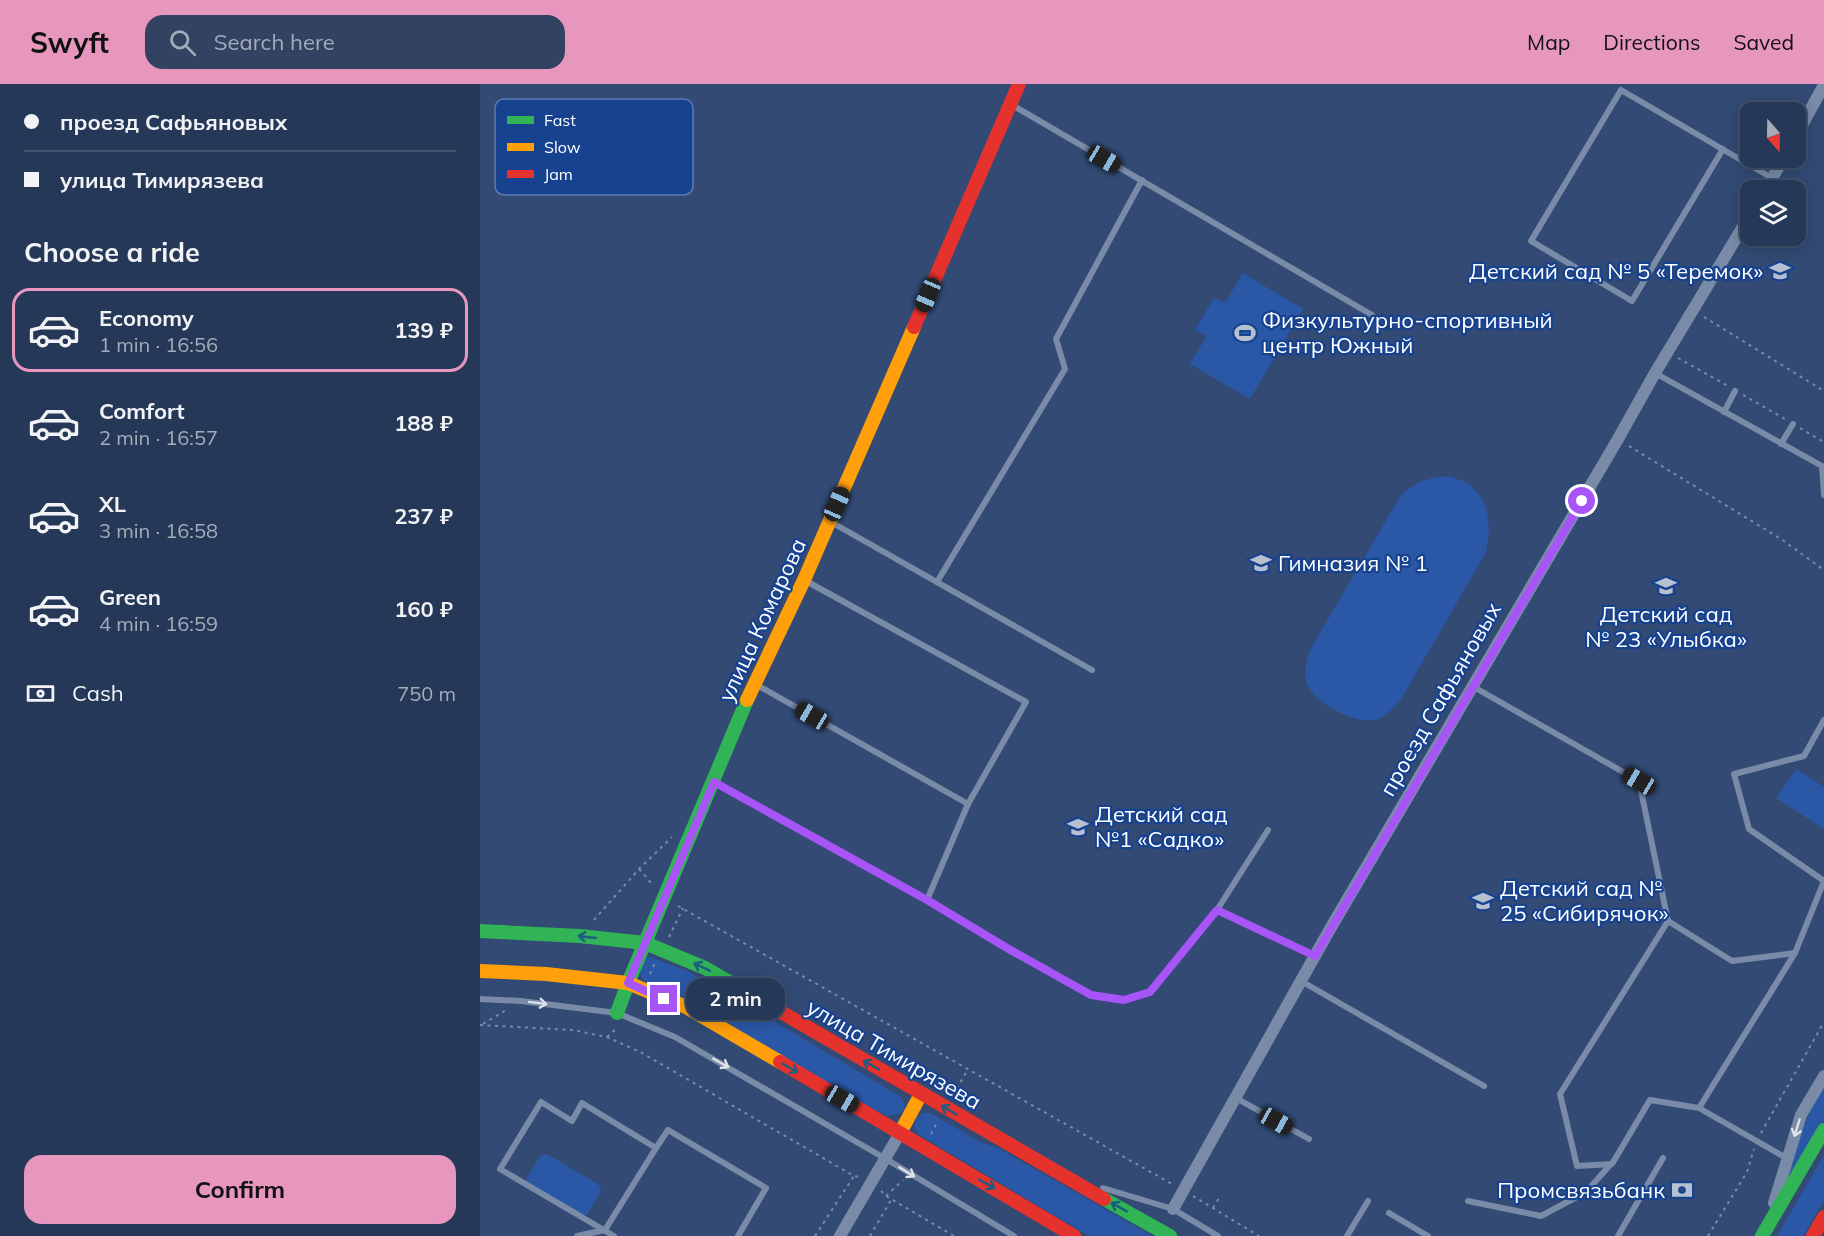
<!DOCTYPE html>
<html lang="en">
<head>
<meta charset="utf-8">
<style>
  body { margin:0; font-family:Mulish,sans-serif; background:#324361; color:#f1f3f6; height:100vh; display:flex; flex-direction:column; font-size:22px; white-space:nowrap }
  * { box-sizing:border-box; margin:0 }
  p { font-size:20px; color:#a4acba }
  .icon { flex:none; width:33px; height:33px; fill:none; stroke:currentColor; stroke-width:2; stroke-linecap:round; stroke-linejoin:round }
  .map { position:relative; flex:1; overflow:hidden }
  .sheet { display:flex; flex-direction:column; background:#263857; width:480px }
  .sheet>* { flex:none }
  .guide { display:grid; align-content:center; height:132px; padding:0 24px; background:#263857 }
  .needle { width:39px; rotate:160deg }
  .fabs { position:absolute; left:1260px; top:18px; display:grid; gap:12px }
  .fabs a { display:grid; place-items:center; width:66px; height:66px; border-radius:12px; background:#263857; box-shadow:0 3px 15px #0003,0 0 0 2px #42526d; font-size:30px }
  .end { position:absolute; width:27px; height:27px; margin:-14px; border:8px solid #a855f7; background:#fff; box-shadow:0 0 0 3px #fff }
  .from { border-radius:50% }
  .bubble { position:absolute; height:42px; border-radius:18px; background:#263857; box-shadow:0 3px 15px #0003,0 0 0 2px #42526d; font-size:20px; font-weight:700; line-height:42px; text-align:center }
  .car { position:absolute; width:18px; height:36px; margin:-18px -9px; border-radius:8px; box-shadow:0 0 4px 2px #0007; background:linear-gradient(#222 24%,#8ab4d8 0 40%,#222 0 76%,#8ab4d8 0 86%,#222 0) }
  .guide b { display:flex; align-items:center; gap:21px; height:57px; font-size:22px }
  .guide b+b { border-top:2px solid #42526d }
  .guide i { width:15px; height:15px; background:#f1f3f6 }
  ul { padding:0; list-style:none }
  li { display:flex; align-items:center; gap:18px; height:84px; margin:0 12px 9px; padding:0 12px; border:3px solid transparent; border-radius:18px }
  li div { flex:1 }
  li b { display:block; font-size:22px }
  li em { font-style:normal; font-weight:700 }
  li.selected { border-color:#e797bd }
  li>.icon { width:54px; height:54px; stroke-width:1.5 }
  h2 { padding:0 24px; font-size:27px; line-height:72px }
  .pay { display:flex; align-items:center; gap:15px; height:66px; padding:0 24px; font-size:22px }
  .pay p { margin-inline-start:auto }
  .cta { display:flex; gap:12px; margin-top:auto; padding:12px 24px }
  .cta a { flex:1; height:69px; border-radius:18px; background:#e797bd; color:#111; font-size:24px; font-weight:700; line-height:69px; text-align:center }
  header { display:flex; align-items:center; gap:36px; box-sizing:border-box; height:84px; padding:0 30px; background:#e797bd; color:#111 }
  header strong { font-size:28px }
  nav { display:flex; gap:33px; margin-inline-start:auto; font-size:21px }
  .search { width:420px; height:54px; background:#324361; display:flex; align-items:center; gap:15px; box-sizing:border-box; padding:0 21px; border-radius:18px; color:#a4acba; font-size:22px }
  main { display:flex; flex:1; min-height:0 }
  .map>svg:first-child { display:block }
</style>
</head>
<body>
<header>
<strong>Swyft</strong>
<div class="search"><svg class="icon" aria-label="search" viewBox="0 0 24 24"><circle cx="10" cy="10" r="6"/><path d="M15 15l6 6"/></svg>Search here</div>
<nav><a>Map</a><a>Directions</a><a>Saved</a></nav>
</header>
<main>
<section class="sheet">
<div class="guide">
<b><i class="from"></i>проезд Сафьяновых</b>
<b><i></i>улица Тимирязева</b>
</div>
<h2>Choose a ride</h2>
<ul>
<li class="selected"><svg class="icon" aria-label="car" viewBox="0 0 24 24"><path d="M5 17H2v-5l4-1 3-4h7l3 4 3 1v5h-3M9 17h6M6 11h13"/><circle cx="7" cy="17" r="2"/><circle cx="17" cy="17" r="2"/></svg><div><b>Economy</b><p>1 min · 16:56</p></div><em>139 ₽</em></li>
<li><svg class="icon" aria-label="car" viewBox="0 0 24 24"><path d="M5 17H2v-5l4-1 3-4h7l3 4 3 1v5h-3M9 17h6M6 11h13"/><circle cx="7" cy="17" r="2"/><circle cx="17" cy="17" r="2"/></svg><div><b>Comfort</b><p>2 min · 16:57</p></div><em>188 ₽</em></li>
<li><svg class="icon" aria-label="car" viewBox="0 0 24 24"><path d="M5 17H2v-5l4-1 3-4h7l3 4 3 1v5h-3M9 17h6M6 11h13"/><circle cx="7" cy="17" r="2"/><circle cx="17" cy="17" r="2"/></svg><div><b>XL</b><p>3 min · 16:58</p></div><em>237 ₽</em></li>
<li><svg class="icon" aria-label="car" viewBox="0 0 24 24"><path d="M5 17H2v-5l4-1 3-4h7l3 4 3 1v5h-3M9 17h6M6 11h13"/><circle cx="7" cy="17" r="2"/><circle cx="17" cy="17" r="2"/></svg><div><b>Green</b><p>4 min · 16:59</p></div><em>160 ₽</em></li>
</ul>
<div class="pay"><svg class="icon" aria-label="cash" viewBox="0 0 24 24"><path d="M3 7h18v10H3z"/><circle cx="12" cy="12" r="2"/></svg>Cash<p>750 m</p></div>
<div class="cta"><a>Confirm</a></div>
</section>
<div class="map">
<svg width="1344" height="1152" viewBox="0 0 1344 1152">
  <rect width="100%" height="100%" fill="#324a74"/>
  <g fill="#2a58a6">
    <polygon points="763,189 823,225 770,315 710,280 727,252 715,246 734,214 745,219"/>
    <path d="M969 392C975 394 982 396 987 399 1011 416 1011 443 1006 468L920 617C912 625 905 634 894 636 875 640 834 619 827 600 823 588 827 576 831 564L921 411C938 397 947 394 969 392Z"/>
    <polygon points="1316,685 1344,703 1344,745 1296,714"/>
    <polygon points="171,873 207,887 229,899 420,1012 424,1018 425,1025 419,1030 406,1032 163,896 159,888 165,874"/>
    <polygon points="1344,1002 1344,1036 1307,1098 1307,1088 1331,1025"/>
    <polygon points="443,1029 450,1029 503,1059 518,1064 672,1152 609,1152 438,1050 434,1043 437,1034"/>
    <polygon points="67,1070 119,1101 121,1107 107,1131 100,1131 48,1101 46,1096 60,1072"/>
    <polygon points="1344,1071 1344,1116 1323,1152 1297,1152"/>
  </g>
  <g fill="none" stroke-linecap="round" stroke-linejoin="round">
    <g stroke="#798ba7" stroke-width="2" stroke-dasharray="3 4.5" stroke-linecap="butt">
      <polyline points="1224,233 1344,307"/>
      <polyline points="1198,274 1248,302"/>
      <polyline points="1263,311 1305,335"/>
      <polyline points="1320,344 1344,358"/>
      <polyline points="1149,362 1301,455 1344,486"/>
      <polyline points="159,785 173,801"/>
      <polyline points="198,822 692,1100"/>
      <polyline points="114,836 159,785 192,753"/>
      <polyline points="189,853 203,824"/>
      <polyline points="170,890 175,879"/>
      <polyline points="3,940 26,926"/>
      <polyline points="0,941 93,946 127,953 162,969 374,1092 380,1093"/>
      <polyline points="127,953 136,945"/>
      <polyline points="473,1011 488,985"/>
      <polyline points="1281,1049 1344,938"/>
      <polyline points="451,1050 458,1037"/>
      <polyline points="401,1107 406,1112 474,1152"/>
      <polyline points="406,1112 423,1096"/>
      <polyline points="713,1112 779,1152"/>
      <polyline points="733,1124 739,1114"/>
      <polyline points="335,1152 374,1092"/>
      <polyline points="390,1152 411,1116"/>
      <polyline points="1228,1152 1267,1088 1274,1065"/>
    </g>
    <g stroke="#798ba7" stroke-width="6">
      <polyline points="532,21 892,231"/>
      <polyline points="1243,65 1152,217 1051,157 1141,6 1292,94"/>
      <polyline points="1175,289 1342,382 1344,411"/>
      <polyline points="1244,328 1255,307"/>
      <polyline points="1301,360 1313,340"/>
      <polyline points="351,438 612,586"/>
      <polyline points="457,498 585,285 576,255 662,96"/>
      <polyline points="277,601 488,720"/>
      <polyline points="992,602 1159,697 1188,837"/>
      <polyline points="1344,636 1324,672 1254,690 1269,745 1344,797"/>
      <polyline points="234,698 447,816 488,720 546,618 326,497"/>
      <polyline points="447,816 527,865 611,911 644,916 670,908 737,826 835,872"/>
      <polyline points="737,826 788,746"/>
      <polyline points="821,897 1004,1002"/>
      <polyline points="0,915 41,917 137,929 195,953 406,1075 534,1152"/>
      <polyline points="756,1014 829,1055"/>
      <polyline points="1219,1024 1170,1016 1132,1080 1097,1082 1080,1010 1188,837 1252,877 1315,869"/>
      <polyline points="1308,1075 1219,1024 1315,869 1344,797"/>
      <polyline points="623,1104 693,1125 738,1152"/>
      <polyline points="988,1117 1061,1132 1106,1108 1131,1080"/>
      <polyline points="909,1129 948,1152"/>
      <polyline points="97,1152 125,1146 176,1064"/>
      <polyline points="134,1152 20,1085 61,1018 92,1037 102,1019 176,1064 188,1046 286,1104 258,1152"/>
      <polyline points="867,1152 888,1117"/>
      <polyline points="1138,1152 1183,1074"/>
    </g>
    <g stroke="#798ba7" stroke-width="12">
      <polyline points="1316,52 1344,1"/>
      <polyline points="1285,106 1304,74"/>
      <polyline points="1294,1119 1321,1031 1344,992"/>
      <polyline points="693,1125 850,845 1138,355 1175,289 1270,131"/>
      <polyline points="360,1152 420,1049"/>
    </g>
    <g stroke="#30b455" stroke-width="14">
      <polyline points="0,847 100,852 165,859 225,884 289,921"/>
      <polyline points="137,929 148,899 267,616"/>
      <polyline points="624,1115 690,1152"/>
      <polyline points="1282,1152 1344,1046"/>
    </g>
    <g stroke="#ff9f0a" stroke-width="14">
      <polyline points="267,616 324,496 434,243"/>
      <polyline points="0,887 66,890 148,899 206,923 300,978"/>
      <polyline points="420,1049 441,1010"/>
    </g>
    <g stroke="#e5322d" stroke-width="14">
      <polyline points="434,243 539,0"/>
      <polyline points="289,921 624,1115"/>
      <polyline points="300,978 594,1152"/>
      <polyline points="1333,1152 1344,1133"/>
    </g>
  </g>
  <defs><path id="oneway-shaft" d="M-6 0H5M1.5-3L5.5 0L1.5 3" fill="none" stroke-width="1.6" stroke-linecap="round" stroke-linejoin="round" transform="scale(1.5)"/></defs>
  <g stroke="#1c5e81">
    <use href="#oneway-shaft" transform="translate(107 853) rotate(-174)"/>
    <use href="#oneway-shaft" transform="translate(222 883) rotate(-154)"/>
    <use href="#oneway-shaft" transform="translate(391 981) rotate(-150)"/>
    <use href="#oneway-shaft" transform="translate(310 984) rotate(30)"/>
    <use href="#oneway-shaft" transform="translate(469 1026) rotate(-150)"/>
    <use href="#oneway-shaft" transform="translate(507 1100) rotate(30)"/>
    <use href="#oneway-shaft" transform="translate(639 1123) rotate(-151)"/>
  </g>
  <g stroke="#dee2e9">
    <use href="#oneway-shaft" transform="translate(58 919) rotate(7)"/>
    <use href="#oneway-shaft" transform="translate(241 979) rotate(30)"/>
    <use href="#oneway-shaft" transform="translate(1317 1044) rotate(107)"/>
    <use href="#oneway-shaft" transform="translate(427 1088) rotate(32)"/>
  </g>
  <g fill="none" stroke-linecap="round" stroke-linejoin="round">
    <polyline stroke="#a855f7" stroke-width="8" points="184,915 148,899 234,698 447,816 527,864 611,911 644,916 670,908 737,826 835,872 1102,417"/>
  </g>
  <defs>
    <symbol id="school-bare" viewBox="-9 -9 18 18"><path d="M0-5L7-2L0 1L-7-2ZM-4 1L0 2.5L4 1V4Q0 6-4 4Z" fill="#b7c0ce" stroke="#164290" stroke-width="2.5" paint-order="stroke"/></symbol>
    <symbol id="stadium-bare" viewBox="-9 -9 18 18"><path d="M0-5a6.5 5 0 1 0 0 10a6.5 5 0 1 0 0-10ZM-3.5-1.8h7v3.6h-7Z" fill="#b7c0ce" stroke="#164290" stroke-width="2.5" paint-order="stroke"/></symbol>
    <symbol id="bank-bare" viewBox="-9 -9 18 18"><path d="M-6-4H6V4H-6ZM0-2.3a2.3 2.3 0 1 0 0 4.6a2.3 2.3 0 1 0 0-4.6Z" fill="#b7c0ce" stroke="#164290" stroke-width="2.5" paint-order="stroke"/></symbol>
  </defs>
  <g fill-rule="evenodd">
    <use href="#school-bare" x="1285" y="172" width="30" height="30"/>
    <use href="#stadium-bare" x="750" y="234" width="30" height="30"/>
    <use href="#school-bare" x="766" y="464" width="30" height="30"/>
    <use href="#school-bare" x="1171" y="487" width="30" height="30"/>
    <use href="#school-bare" x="583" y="728" width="30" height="30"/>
    <use href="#school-bare" x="988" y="802" width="30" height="30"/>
    <use href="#bank-bare" x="1187" y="1091" width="30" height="30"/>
  </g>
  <g text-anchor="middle" stroke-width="4.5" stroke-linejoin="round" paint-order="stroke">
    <g font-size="22" fill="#fff" stroke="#164290" text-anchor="start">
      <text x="1283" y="195" text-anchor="end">Детский сад № 5 «Теремок»</text>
      <text x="782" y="244">Физкультурно-спортивный<tspan x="782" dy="25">центр Южный</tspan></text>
      <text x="798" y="487">Гимназия № 1</text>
      <text x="1186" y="538" text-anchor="middle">Детский сад<tspan x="1186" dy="25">№ 23 «Улыбка»</tspan></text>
      <text x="615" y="738">Детский сад<tspan x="615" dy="25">№1 «Cадко»</tspan></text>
      <text x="1020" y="812">Детский сад №<tspan x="1020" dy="25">25 «Сибирячок»</tspan></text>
      <text x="1185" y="1114" text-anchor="end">Промсвязьбанк</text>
    </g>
    <g font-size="22" fill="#fff" stroke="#164290">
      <text transform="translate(282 536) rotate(-65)" y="8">улица Комарова</text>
      <text transform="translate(960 615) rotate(-60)" y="8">проезд Сафьяновых</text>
      <text transform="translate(414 970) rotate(30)" y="8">улица Тимирязева</text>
    </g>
  </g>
  <rect x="15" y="15" width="198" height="96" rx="9" fill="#164290" stroke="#5c7bb1" stroke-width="1.5"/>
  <rect x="27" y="32" width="27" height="8" fill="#30b455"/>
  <rect x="27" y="59" width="27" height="8" fill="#ff9f0a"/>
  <rect x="27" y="86" width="27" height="8" fill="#e5322d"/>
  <g font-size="16" fill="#fff">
    <text x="64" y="42">Fast</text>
    <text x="64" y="69">Slow</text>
    <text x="64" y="96">Jam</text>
  </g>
</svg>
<div class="fabs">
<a><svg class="needle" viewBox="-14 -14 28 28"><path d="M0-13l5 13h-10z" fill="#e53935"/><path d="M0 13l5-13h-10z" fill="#a4acba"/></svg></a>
<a><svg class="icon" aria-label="layers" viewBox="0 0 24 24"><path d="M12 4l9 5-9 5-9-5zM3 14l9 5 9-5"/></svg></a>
</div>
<i class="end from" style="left:1102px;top:417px"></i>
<i class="end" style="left:184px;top:915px"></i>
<div class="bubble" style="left:206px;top:894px;width:99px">2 min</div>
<i class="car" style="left:624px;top:75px;rotate:120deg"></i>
<i class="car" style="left:448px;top:211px;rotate:203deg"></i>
<i class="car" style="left:357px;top:420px;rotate:24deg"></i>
<i class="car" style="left:332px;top:632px;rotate:300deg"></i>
<i class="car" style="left:1159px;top:697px;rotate:300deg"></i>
<i class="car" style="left:362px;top:1015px;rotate:120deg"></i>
<i class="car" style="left:796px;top:1037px;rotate:119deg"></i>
</div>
</main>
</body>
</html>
